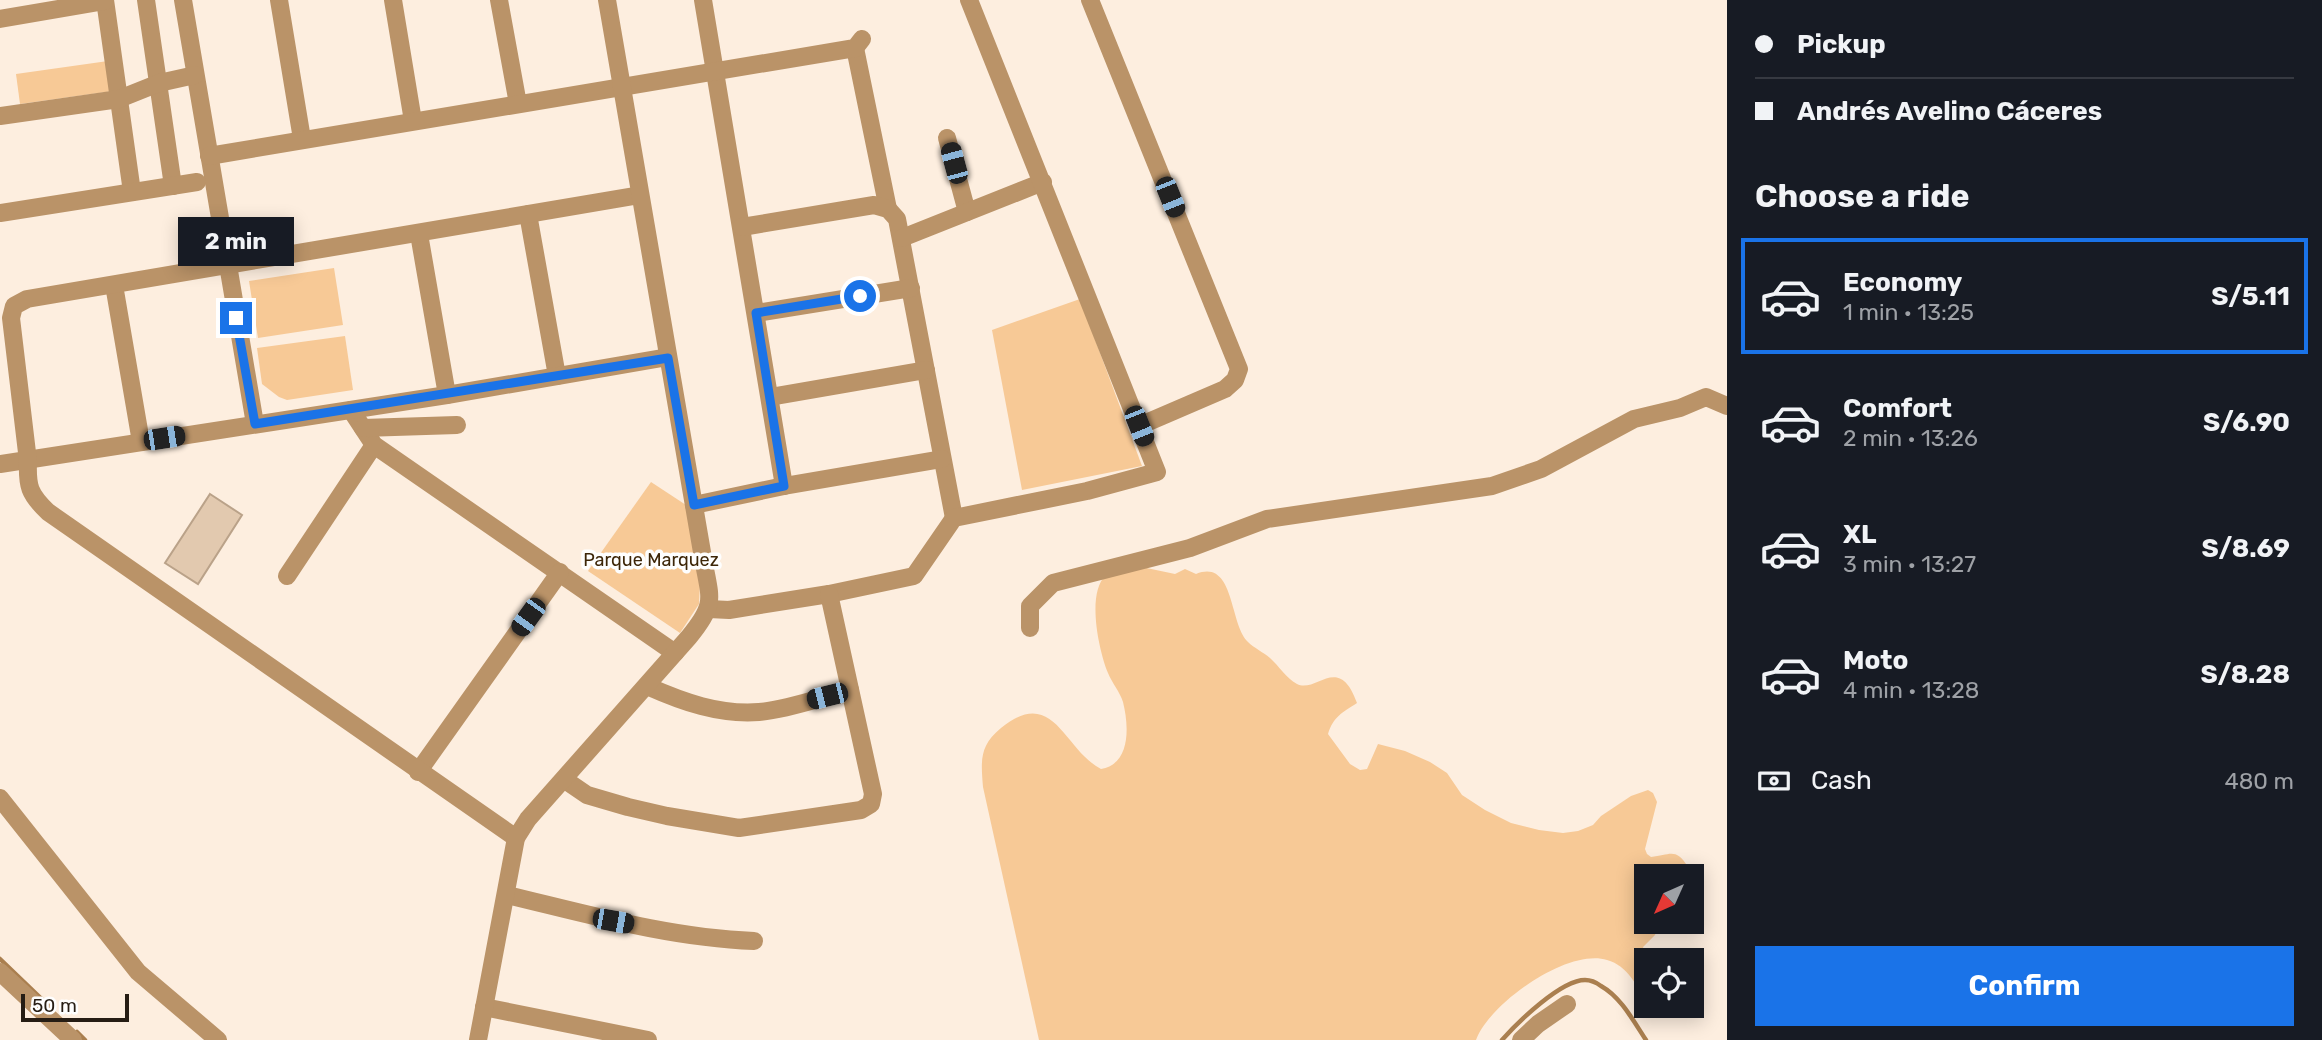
<!DOCTYPE html>
<html lang="en">
<head>
<meta charset="utf-8">
<style>
  body { margin:0; font-family:Rubik,sans-serif; background:#242831; color:#f1f3f6; height:100vh; display:flex; flex-direction:column; font-size:26px; white-space:nowrap }
  * { box-sizing:border-box; margin:0 }
  p { font-size:23px; color:#9ea1a6 }
  .icon { flex:none; width:38px; height:38px; fill:none; stroke:currentColor; stroke-width:2; stroke-linecap:round; stroke-linejoin:round }
  .map { position:relative; flex:1; overflow:hidden }
  .drawer { display:flex; flex-direction:column; background:#171b24; width:595px }
  .drawer>* { flex:none }
  .top-card { display:grid; align-content:center; height:154px; padding:0 28px; background:#171b24 }
  .needle { width:46px; rotate:225deg }
  .controls { position:absolute; left:1634px; top:864px; display:grid; gap:14px }
  .controls a { display:grid; place-items:center; width:70px; height:70px; border-radius:0px; background:#171b24; box-shadow:0 4px 18px #0003; font-size:35px }
  .scale { position:absolute; left:21px; bottom:18px; width:108px; box-sizing:border-box; padding-left:7px; border:4px solid #261d14; border-top:0; font-size:19px; line-height:24px; white-space:nowrap; color:#261d14; -webkit-text-stroke:5px #fefefe; paint-order:stroke }
  .end { position:absolute; width:32px; height:32px; margin:-16px; border:9px solid #1a73e8; background:#fff; box-shadow:0 0 0 4px #fff }
  .from { border-radius:50% }
  .bubble { position:absolute; height:49px; border-radius:0px; background:#171b24; box-shadow:0 4px 18px #0003; font-size:23px; font-weight:700; line-height:49px; text-align:center }
  .car { position:absolute; width:21px; height:42px; margin:-21px -10px; border-radius:9px; box-shadow:0 0 5px 2px #0007; background:linear-gradient(#222 24%,#8ab4d8 0 40%,#222 0 76%,#8ab4d8 0 86%,#222 0) }
  .top-card b { display:flex; align-items:center; gap:24px; height:66px; font-size:26px }
  .top-card b+b { border-top:2px solid #363941 }
  .top-card i { width:18px; height:18px; background:#f1f3f6 }
  ul { padding:0; list-style:none }
  li { display:flex; align-items:center; gap:21px; height:116px; margin:0 14px 10px; padding:0 14px; border:4px solid transparent; border-radius:0px }
  li div { flex:1 }
  li b { display:block; font-size:26px }
  li em { font-style:normal; font-weight:700 }
  li.on { border-color:#1a73e8 }
  li>.icon { width:63px; height:63px; stroke-width:1.5 }
  h2 { padding:0 28px; font-size:32px; line-height:84px }
  .pay { display:flex; align-items:center; gap:18px; height:77px; padding:0 28px; font-size:26px }
  .pay p { margin-inline-start:auto }
  .action { display:flex; gap:14px; margin-top:auto; padding:14px 28px }
  .action a { flex:1; height:80px; border-radius:0px; background:#1a73e8; color:#fff; font-size:28px; font-weight:700; line-height:80px; text-align:center }
  main { display:flex; flex:1; min-height:0 }
  .map>svg:first-child { display:block }
</style>
</head>
<body>
<main>
<div class="map">
<svg width="1727" height="1040" viewBox="0 0 1727 1040">
  <rect width="100%" height="100%" fill="#fdeedf"/>
  <g fill="#f7c996">
    <polygon points="108,61 113,91 20,104 16,74"/>
    <polygon points="334,268 343,325 258,338 249,281"/>
    <polygon points="1080,299 1142,466 1022,490 992,330"/>
    <polygon points="345,336 353,390 287,400 279,397 262,384 257,348"/>
    <polygon points="651,482 686,505 700,584 699,604 680,633 588,571"/>
    <path d="M1137 566 1175 574 1185 569 1196 574C1235 558 1229 624 1248 642 1254 648 1263 652 1270 658 1279 666 1286 678 1297 684 1316 694 1339 652 1357 703 1343 712 1333 717 1328 734L1350 764 1360 770 1367 769 1378 744 1405 751 1430 762 1447 773 1462 795 1485 810 1511 823 1539 830 1563 833 1578 831 1593 825 1601 816 1631 796 1648 790 1653 793 1657 802 1645 849 1647 854 1651 857C1670 855 1676 847 1688 867L1699 865 1703 868 1700 875 1695 879 1676 872 1664 877H1647V922H1659L1655 935 1643 947 1649 961H1647V1003C1637 986 1628 966 1607 960 1567 948 1489 1004 1476 1040H1039L983 787C981 761 979 746 1001 728 1054 685 1063 749 1101 769 1131 764 1129 726 1123 702 1120 692 1112 683 1108 673 1099 651 1086 593 1106 575 1113 569 1128 568 1137 566Z"/>
  </g>
  <g fill="none" stroke-linecap="round" stroke-linejoin="round">
    <g stroke="#aa7f4f" stroke-width="4.5">
      <polyline points="0,959 50,1007"/>
      <polyline points="77,1032 85,1040"/>
      <path d="M1502 1040C1518 1022 1561 980 1585 980 1590 980 1597 983 1601 986 1621 997 1634 1022 1646 1040"/>
    </g>
  </g>
  <polygon fill="#e2c9af" stroke="#baa289" stroke-width="2" points="210,494 242,515 198,584 165,563"/>
  <g fill="none" stroke-linecap="round" stroke-linejoin="round">
    <g stroke="#ba9368" stroke-width="18">
      <polyline points="105,0 132,192"/>
      <polyline points="146,0 173,186"/>
      <polyline points="183,0 255,424"/>
      <polyline points="279,0 302,139"/>
      <polyline points="393,0 413,121"/>
      <polyline points="499,0 518,104"/>
      <polyline points="703,0 784,486"/>
      <polyline points="1090,0 1239,369 1235,380 1225,389 1139,426"/>
      <polyline points="0,19 105,1"/>
      <polyline points="855,48 888,209"/>
      <polyline points="0,116 119,99 159,83 195,75"/>
      <polyline points="947,138 967,212"/>
      <polyline points="209,156 855,48 862,39"/>
      <polyline points="0,213 197,182"/>
      <polyline points="528,214 557,376"/>
      <polyline points="742,227 874,205 888,209 897,219 954,518"/>
      <polyline points="419,234 447,395"/>
      <polyline points="902,238 1043,182"/>
      <polyline points="114,285 141,442"/>
      <polyline points="756,313 911,288"/>
      <polyline points="770,397 926,370"/>
      <polyline points="351,410 374,445 675,653"/>
      <polyline points="363,428 457,425"/>
      <polyline points="0,464 447,395 668,357"/>
      <polyline points="694,505 784,486 942,459"/>
      <polyline points="287,576 374,445"/>
      <polyline points="709,609 729,610 829,594 914,576 954,518 1087,491 1157,472 969,0"/>
      <polyline points="1030,628 1030,606 1053,583 1190,548 1267,519 1492,486 1541,469 1634,419 1680,408 1706,397 1727,406"/>
      <path d="M647 686C683 702 719 715 759 712 786 710 822 697 850 690"/>
      <polyline points="418,772 560,572"/>
      <polyline points="565,780 587,795 628,807 667,816 739,828 861,810 871,804 873,794 829,594"/>
      <polyline points="0,798 138,972 218,1040"/>
      <path d="M516 838 48 512C29 494 27 486 28 461L11 318 14 306 27 299 640 195"/>
      <path d="M507 895C587 914 670 938 754 941"/>
      <polyline points="0,972 73,1040"/>
      <polyline points="484,1007 648,1040"/>
      <path d="M478 1040 516 838 528 819 689 637C717 603 710 599 703 558L607 0"/>
      <polyline points="1521,1040 1538,1024 1567,1004"/>
    </g>
  </g>
  <g fill="none" stroke-linecap="round" stroke-linejoin="round">
    <polyline stroke="#1a73e8" stroke-width="9" points="236,318 255,424 668,358 694,505 784,486 756,313 860,296"/>
  </g>
  <g text-anchor="middle" stroke-width="7" stroke-linejoin="round" paint-order="stroke">
    <g font-size="18" fill="#3d2608" stroke="#fefefe">
      <text x="651" y="566">Parque Marquez</text>
    </g>
  </g>
</svg>
<div class="controls">
<a><svg class="needle" viewBox="-14 -14 28 28"><path d="M0-13l5 13h-10z" fill="#e53935"/><path d="M0 13l5-13h-10z" fill="#9ea1a6"/></svg></a>
<a><svg class="icon" aria-label="locate" viewBox="0 0 24 24"><circle cx="12" cy="12" r="6"/><path d="M12 2v4M12 18v4M2 12h4M18 12h4"/></svg></a>
</div>
<div class="scale">50 m</div>
<i class="end from" style="left:860px;top:296px"></i>
<i class="end" style="left:236px;top:318px"></i>
<div class="bubble" style="left:178px;top:217px;width:116px">2 min</div>
<i class="car" style="left:954px;top:163px;rotate:345deg"></i>
<i class="car" style="left:1170px;top:197px;rotate:158deg"></i>
<i class="car" style="left:1139px;top:426px;rotate:158deg"></i>
<i class="car" style="left:164px;top:438px;rotate:81deg"></i>
<i class="car" style="left:528px;top:617px;rotate:216deg"></i>
<i class="car" style="left:827px;top:696px;rotate:256deg"></i>
<i class="car" style="left:613px;top:921px;rotate:100deg"></i>
</div>
<section class="drawer">
<div class="top-card">
<b><i class="from"></i>Pickup</b>
<b><i></i>Andrés Avelino Cáceres</b>
</div>
<h2>Choose a ride</h2>
<ul>
<li class="on"><svg class="icon" aria-label="car" viewBox="0 0 24 24"><path d="M5 17H2v-5l4-1 3-4h7l3 4 3 1v5h-3M9 17h6M6 11h13"/><circle cx="7" cy="17" r="2"/><circle cx="17" cy="17" r="2"/></svg><div><b>Economy</b><p>1 min · 13:25</p></div><em>S/5.11</em></li>
<li><svg class="icon" aria-label="car" viewBox="0 0 24 24"><path d="M5 17H2v-5l4-1 3-4h7l3 4 3 1v5h-3M9 17h6M6 11h13"/><circle cx="7" cy="17" r="2"/><circle cx="17" cy="17" r="2"/></svg><div><b>Comfort</b><p>2 min · 13:26</p></div><em>S/6.90</em></li>
<li><svg class="icon" aria-label="car" viewBox="0 0 24 24"><path d="M5 17H2v-5l4-1 3-4h7l3 4 3 1v5h-3M9 17h6M6 11h13"/><circle cx="7" cy="17" r="2"/><circle cx="17" cy="17" r="2"/></svg><div><b>XL</b><p>3 min · 13:27</p></div><em>S/8.69</em></li>
<li><svg class="icon" aria-label="car" viewBox="0 0 24 24"><path d="M5 17H2v-5l4-1 3-4h7l3 4 3 1v5h-3M9 17h6M6 11h13"/><circle cx="7" cy="17" r="2"/><circle cx="17" cy="17" r="2"/></svg><div><b>Moto</b><p>4 min · 13:28</p></div><em>S/8.28</em></li>
</ul>
<div class="pay"><svg class="icon" aria-label="cash" viewBox="0 0 24 24"><path d="M3 7h18v10H3z"/><circle cx="12" cy="12" r="2"/></svg>Cash<p>480 m</p></div>
<div class="action"><a>Confirm</a></div>
</section>
</main>
</body>
</html>
